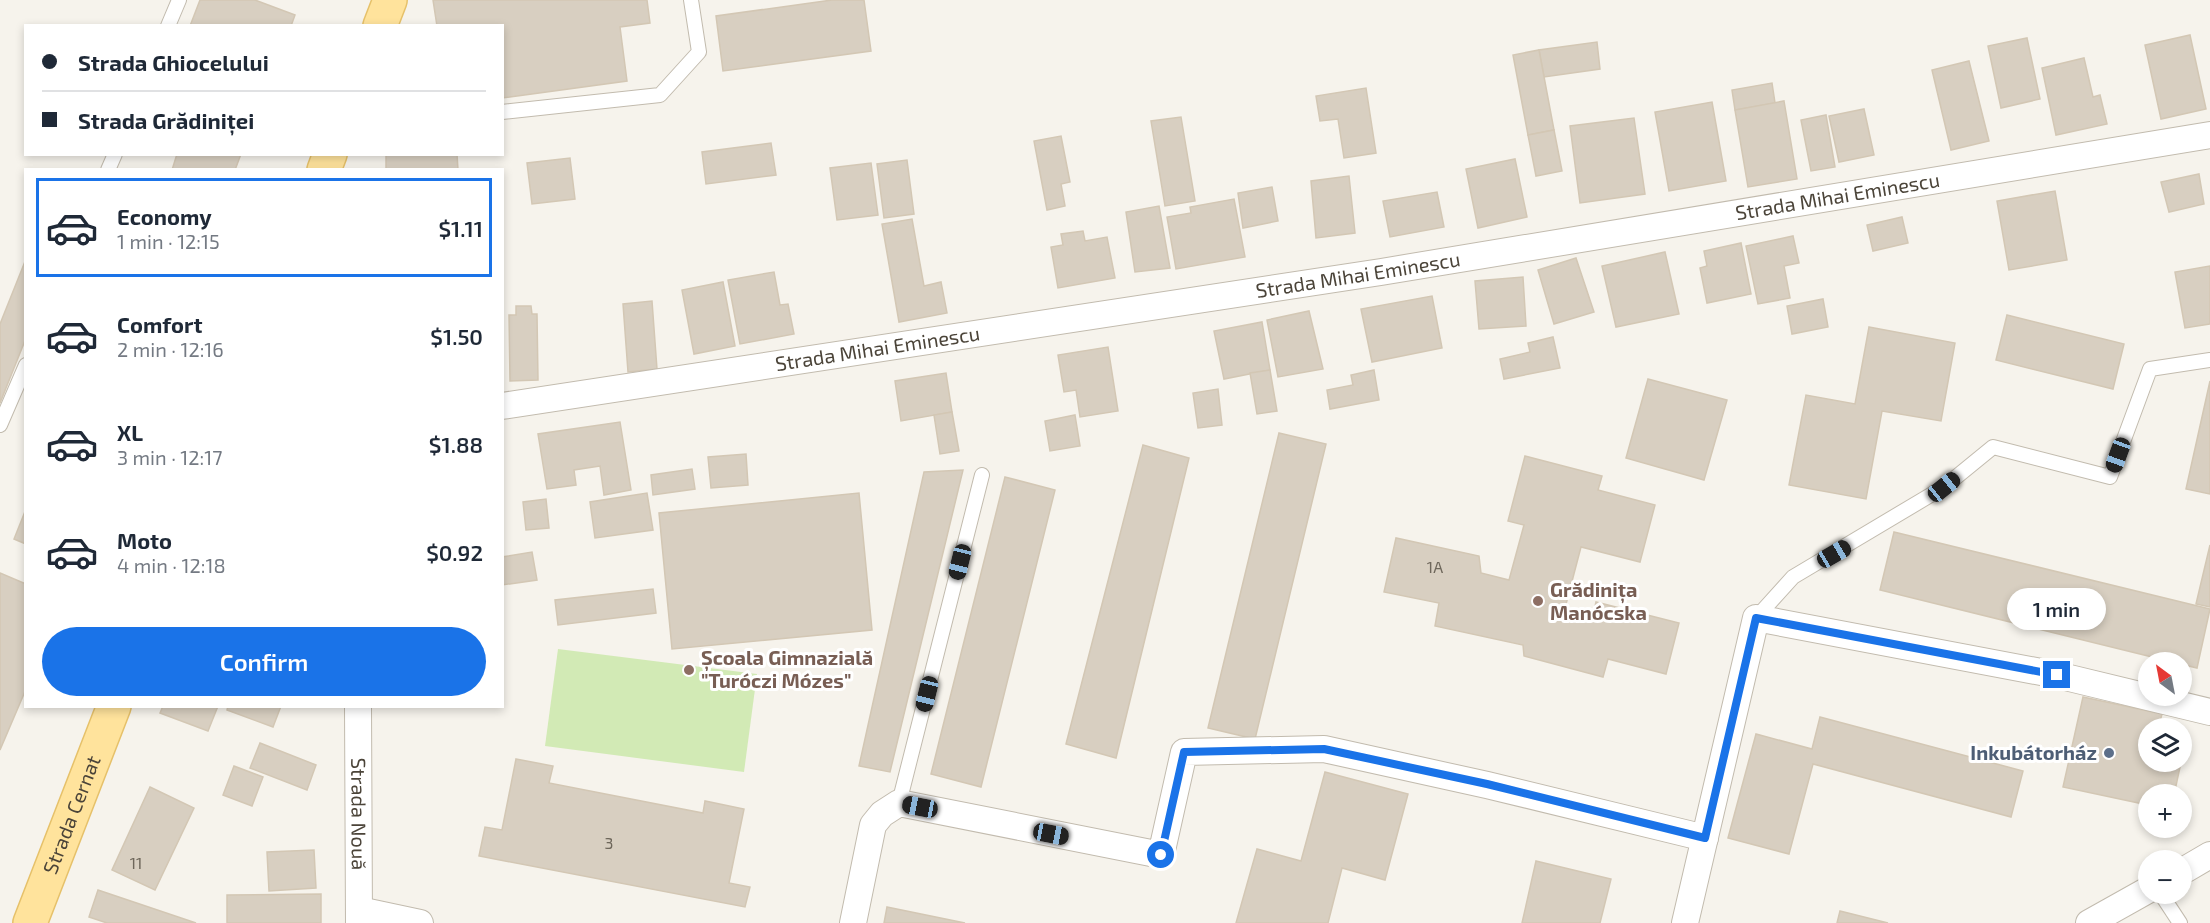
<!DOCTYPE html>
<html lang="en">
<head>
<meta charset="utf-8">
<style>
  body { margin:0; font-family:"Exo 2",sans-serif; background:#f2f2f3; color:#1f2937; height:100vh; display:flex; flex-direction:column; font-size:22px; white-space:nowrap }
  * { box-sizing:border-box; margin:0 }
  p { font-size:20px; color:#747a83 }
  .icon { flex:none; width:33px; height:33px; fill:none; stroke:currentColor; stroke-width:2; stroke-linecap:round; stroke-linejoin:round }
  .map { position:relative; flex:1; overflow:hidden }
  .panel { position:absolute; left:24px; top:168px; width:480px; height:540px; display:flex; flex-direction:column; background:#fff; border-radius:0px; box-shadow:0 3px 9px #0003 }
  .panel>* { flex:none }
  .banner { position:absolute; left:24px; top:24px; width:480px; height:132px; border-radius:0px; box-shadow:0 3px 9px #0003; display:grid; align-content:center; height:132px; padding:0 18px; background:#fff }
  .needle { width:39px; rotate:328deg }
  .fabs { position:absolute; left:2138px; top:652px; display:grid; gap:12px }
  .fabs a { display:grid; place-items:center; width:54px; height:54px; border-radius:50%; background:#fff; box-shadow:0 3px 9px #0003; font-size:30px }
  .end { position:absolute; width:27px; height:27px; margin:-14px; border:8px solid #1a73e8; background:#fff; box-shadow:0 0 0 3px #fff }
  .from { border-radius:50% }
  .bubble { position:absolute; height:42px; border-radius:21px; background:#fff; box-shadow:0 3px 9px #0003; font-size:20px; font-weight:600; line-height:42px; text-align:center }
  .car { position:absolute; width:18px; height:36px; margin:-18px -9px; border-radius:8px; box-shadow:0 0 4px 2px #0007; background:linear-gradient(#222 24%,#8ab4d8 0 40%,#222 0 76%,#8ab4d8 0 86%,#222 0) }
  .banner b { display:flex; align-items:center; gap:21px; height:57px; font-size:22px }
  .banner b+b { border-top:2px solid #e0e1e3 }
  .banner i { width:15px; height:15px; background:#1f2937 }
  ul { padding:10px 0 0; list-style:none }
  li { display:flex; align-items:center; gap:18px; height:99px; margin:0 12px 9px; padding:0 6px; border:3px solid transparent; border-radius:0px }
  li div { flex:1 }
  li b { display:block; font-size:22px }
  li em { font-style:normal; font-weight:600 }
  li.active { border-color:#1a73e8 }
  li>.icon { width:54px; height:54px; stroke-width:1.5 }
  .primary-button { display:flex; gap:12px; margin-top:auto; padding:12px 18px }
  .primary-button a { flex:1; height:69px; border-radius:36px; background:#1a73e8; color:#fff; font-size:24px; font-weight:600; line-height:69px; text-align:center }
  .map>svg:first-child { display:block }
</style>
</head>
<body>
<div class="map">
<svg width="2210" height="923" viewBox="0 0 2210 923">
  <rect width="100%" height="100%" fill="#f6f3ec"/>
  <polygon fill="#d2eab5" points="558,649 757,674 744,772 545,746"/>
  <g fill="#d8cfc1" stroke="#d3c7b4" stroke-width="1.5">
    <polygon points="200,0 255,0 295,15 291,26 190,26"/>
    <polygon points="433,0 647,0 650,23 620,27 627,81 502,98 502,26 437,26"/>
    <polygon points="832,0 864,0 871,51 723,71 716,16"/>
    <polygon points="2190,35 2206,109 2161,119 2145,45"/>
    <polygon points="2027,38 2040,99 2001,108 1988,46"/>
    <polygon points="1597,42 1600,69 1544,77 1539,50"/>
    <polygon points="1539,50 1554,130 1528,135 1513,55"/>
    <polygon points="2084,58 2093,97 2100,95 2107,124 2056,135 2042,68"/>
    <polygon points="1969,61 1989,141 1951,150 1932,70"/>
    <polygon points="1772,83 1775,103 1735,110 1732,90"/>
    <polygon points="1366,88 1376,153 1344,158 1338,119 1320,121 1316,96"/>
    <polygon points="1784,101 1797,179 1748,187 1735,110"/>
    <polygon points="1712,102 1726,181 1669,191 1655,112"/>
    <polygon points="1864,109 1874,155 1839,162 1829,116"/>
    <polygon points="1826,115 1835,167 1811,171 1801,120"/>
    <polygon points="1181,117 1195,201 1165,206 1151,121"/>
    <polygon points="1634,118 1645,194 1580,203 1570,126"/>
    <polygon points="1554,130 1562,171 1536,176 1528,135"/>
    <polygon points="1061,136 1070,182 1061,184 1065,206 1047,210 1034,141"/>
    <polygon points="771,143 776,175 706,184 702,152"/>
    <polygon points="177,154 241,154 235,170 172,170"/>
    <polygon points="386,154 457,154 458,170 386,170"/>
    <polygon points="570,158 575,199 532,204 527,163"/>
    <polygon points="1515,159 1527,217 1478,228 1466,169"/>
    <polygon points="907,160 914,214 884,218 877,164"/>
    <polygon points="871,163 878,215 837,220 830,168"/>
    <polygon points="2199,174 2204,204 2169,212 2161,182"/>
    <polygon points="1349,176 1355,233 1316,238 1311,181"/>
    <polygon points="1272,187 1278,221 1243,228 1238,193"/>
    <polygon points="2055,191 2067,260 2009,270 1997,201"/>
    <polygon points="1437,192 1444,227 1390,237 1383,201"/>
    <polygon points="1234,199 1245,257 1176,269 1167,217 1191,213 1190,207"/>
    <polygon points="1159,206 1170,268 1135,272 1126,212"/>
    <polygon points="1902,217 1908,243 1873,251 1867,225"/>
    <polygon points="912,219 924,286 941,282 947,313 899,322 882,224"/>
    <polygon points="1083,231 1085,241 1107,237 1115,278 1058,288 1051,247 1063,245 1061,234"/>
    <polygon points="1793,236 1799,263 1784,266 1790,298 1758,304 1746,246"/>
    <polygon points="1741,243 1751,294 1707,303 1700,268 1707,266 1704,251"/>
    <polygon points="1665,252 1679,314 1616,327 1602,266"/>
    <polygon points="1576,258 1594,312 1554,324 1538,270"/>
    <polygon points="26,259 26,338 0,403 0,324"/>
    <polygon points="2210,266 2210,324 2185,328 2175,272"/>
    <polygon points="774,272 780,305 788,304 794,334 740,344 728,280"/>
    <polygon points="1523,277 1526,326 1479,329 1475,281"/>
    <polygon points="723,282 735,346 694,354 682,290"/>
    <polygon points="1432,296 1442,348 1372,362 1361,309"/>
    <polygon points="1823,299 1828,327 1792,334 1787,306"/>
    <polygon points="652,301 657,369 628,372 623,304"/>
    <polygon points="516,306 531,306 532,314 537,314 538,380 510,381 509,315 516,315"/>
    <polygon points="1309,311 1323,369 1278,377 1267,320"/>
    <polygon points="2007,315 2124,344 2113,389 1996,360"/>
    <polygon points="1262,322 1270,370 1224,379 1214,331"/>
    <polygon points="1869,327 1955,343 1941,421 1882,411 1866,499 1789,485 1806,395 1855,404"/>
    <polygon points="1553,337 1560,368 1504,379 1500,359 1530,352 1528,343"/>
    <polygon points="1108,347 1118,411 1080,417 1076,390 1064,392 1058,355"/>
    <polygon points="1270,370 1277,411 1257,414 1250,373"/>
    <polygon points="1374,370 1379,400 1330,409 1327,390 1353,385 1351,375"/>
    <polygon points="946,373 952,412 901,421 895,381"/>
    <polygon points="1648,379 1727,400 1704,480 1626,458"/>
    <polygon points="2210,381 2210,494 2186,489"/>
    <polygon points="1218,389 1222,425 1198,428 1193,393"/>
    <polygon points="952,412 959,451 940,454 934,415"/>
    <polygon points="1075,415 1080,446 1050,451 1045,421"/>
    <polygon points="620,422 631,490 604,495 600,466 574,470 576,485 547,489 538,434"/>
    <polygon points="1279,433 1326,444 1255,739 1208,728"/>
    <polygon points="1143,445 1189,458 1116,758 1066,744"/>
    <polygon points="746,454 748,485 711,488 708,457"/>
    <polygon points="1525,456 1602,476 1598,490 1655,505 1640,562 1581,547 1565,608 1593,615 1596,602 1679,623 1666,674 1608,659 1603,677 1524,656 1523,645 1435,626 1439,603 1384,592 1396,538 1479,556 1481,573 1509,580 1524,525 1508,521"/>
    <polygon points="692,469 695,489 653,495 651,475"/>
    <polygon points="963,470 890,772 859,766 924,472"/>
    <polygon points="1005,477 1055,490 981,787 931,774"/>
    <polygon points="647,493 653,530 595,538 590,502"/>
    <polygon points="859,493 872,630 672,649 659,513"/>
    <polygon points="546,499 549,528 526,530 523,502"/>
    <polygon points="26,509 26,544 14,539"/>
    <polygon points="1894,532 2210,609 2197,668 1880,590"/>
    <polygon points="2210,545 2210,607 2196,604"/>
    <polygon points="532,552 537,580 502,585 502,557"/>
    <polygon points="0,573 26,584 26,689 0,750"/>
    <polygon points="653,589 656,613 558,625 555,600"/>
    <polygon points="2083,697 2162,714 2158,729 2148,729 2148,762 2181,762 2181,743 2185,744 2174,795 2148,795 2148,805 2063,787"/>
    <polygon points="163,706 218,706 208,731 160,713"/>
    <polygon points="228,706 281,706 273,727 227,710"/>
    <polygon points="1820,717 2023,771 2011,817 1813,764 1789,854 1728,838 1756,734 1812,749"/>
    <polygon points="260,743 316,765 307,790 250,768"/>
    <polygon points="516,759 553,766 549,783 703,813 705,801 744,809 729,883 750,887 745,907 479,856 485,827 502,830"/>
    <polygon points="234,766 263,777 252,806 223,795"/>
    <polygon points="1325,772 1408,794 1385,880 1342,868 1328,923 1236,923 1257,849 1301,861"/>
    <polygon points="150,787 194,808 155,890 112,870"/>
    <polygon points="314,850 316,888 269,891 267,852"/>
    <polygon points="1536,861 1611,879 1600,923 1522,923"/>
    <polygon points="98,890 196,923 107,923 89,917"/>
    <polygon points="321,894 321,923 227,923 227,895"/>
    <polygon points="887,907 965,923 884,923"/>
    <polygon points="1840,911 1888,923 1837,923"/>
  </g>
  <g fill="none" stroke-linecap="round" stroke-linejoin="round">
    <defs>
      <g id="service">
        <polyline points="168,26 179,0"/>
        <polyline points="502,112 660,95 699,52 691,0"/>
        <polyline points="108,170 115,154"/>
        <polyline points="0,425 26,365"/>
        <polyline points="1756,618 1793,577 1944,487 1993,447 2110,477 2150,369 2210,360"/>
        <polyline points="899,803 982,475"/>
        <polyline points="2161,894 2180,923"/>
      </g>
      <g id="minor">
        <path id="s1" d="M502 406 1381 272 2210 135"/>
        <path id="s2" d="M358 706 359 923"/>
        <polyline points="2181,872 2210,855"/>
        <polyline points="359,910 420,923"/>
        <polyline points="853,923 873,825 882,814 899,803 1161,855 1184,752 1324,749 1487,785 1705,838"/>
        <polyline points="1685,923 1756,618 2057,675 2210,712"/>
        <polyline points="2089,923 2148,890"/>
      </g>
      <g id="primary">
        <polyline points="380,26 390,0"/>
        <polyline points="324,170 330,154"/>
        <path id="s3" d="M30 923 114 706"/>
      </g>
    </defs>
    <use href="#service" stroke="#c2bbae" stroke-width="16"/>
    <use href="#minor" stroke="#c2bbae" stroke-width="28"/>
    <use href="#primary" stroke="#e6c16a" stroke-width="36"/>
    <use href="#service" stroke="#fff" stroke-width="14"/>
    <use href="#minor" stroke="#fff" stroke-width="26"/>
    <use href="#primary" stroke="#ffe39c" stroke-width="33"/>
  </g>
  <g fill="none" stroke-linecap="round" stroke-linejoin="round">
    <polyline stroke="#1a73e8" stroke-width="8" points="1161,855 1184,752 1324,749 1487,784 1705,838 1756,618 2057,675"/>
  </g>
  <g fill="#8d6e63" stroke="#fff" stroke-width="2">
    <circle cx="1538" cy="601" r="6"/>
    <circle cx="689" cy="670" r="6"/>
  </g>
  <circle fill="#5c6f8a" stroke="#fff" stroke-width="2" cx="2109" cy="753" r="6"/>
  <g text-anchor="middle" stroke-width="6" stroke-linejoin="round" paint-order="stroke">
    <g font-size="16" fill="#6e675b">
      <text x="1435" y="573">1A</text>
      <text x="609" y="849">3</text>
      <text x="136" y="869">11</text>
    </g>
    <g font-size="20" fill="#4b4439" stroke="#fff">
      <text dy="7" stroke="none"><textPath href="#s1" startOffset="1352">Strada Mihai Eminescu</textPath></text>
      <text dy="7" stroke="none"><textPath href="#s1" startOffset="866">Strada Mihai Eminescu</textPath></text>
      <text dy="7" stroke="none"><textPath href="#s1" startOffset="380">Strada Mihai Eminescu</textPath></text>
      <text dy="7" stroke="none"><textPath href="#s3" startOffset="116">Strada Cernat</textPath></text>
      <text dy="7" stroke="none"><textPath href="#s2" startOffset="108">Strada Nouă</textPath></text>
    </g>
    <g font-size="20" font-weight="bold" fill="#785e54" stroke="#fff" text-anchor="start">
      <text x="1550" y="597">Grădinița<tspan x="1550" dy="23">Manócska</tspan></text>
      <text x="701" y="665">Școala Gimnazială<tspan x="701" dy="23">"Turóczi Mózes"</tspan></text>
    </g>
    <g font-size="20" font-weight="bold" fill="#4e5e75" stroke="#fff" text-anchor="end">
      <text x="2097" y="760">Inkubátorház</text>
    </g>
  </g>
</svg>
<div class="fabs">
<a><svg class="needle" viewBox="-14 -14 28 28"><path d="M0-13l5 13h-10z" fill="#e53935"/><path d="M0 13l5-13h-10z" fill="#747a83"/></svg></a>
<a><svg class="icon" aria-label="layers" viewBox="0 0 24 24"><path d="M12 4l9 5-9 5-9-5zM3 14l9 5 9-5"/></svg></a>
<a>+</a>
<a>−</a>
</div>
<i class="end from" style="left:1161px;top:855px"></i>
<i class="end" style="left:2057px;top:675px"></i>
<div class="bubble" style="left:2007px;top:588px;width:99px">1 min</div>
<i class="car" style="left:2118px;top:455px;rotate:200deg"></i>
<i class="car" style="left:1944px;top:487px;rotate:51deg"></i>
<i class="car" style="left:1834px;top:554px;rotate:60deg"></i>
<i class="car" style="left:960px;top:562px;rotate:194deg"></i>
<i class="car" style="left:927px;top:694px;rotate:194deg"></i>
<i class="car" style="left:920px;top:807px;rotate:281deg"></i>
<i class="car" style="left:1051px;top:834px;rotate:101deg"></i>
<div class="banner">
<b><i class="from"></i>Strada Ghiocelului</b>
<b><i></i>Strada Grădiniței</b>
</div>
<section class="panel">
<ul>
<li class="active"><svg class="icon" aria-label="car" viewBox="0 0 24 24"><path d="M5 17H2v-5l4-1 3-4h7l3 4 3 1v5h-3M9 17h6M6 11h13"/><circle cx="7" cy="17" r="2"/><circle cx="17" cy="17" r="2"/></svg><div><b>Economy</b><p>1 min · 12:15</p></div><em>$1.11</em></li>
<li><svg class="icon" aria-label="car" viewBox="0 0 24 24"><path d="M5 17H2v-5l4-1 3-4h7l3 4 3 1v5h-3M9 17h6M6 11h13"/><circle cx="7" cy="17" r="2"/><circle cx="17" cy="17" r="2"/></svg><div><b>Comfort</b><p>2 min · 12:16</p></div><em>$1.50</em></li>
<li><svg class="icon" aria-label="car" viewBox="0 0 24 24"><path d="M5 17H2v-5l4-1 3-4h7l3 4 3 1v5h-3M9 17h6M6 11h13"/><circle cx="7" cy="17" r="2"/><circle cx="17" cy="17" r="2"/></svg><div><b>XL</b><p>3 min · 12:17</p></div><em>$1.88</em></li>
<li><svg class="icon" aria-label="car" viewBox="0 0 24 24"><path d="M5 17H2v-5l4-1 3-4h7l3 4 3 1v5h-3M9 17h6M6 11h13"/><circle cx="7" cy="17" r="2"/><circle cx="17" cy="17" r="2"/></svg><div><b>Moto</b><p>4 min · 12:18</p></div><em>$0.92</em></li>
</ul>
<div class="primary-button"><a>Confirm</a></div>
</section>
</div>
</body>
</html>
